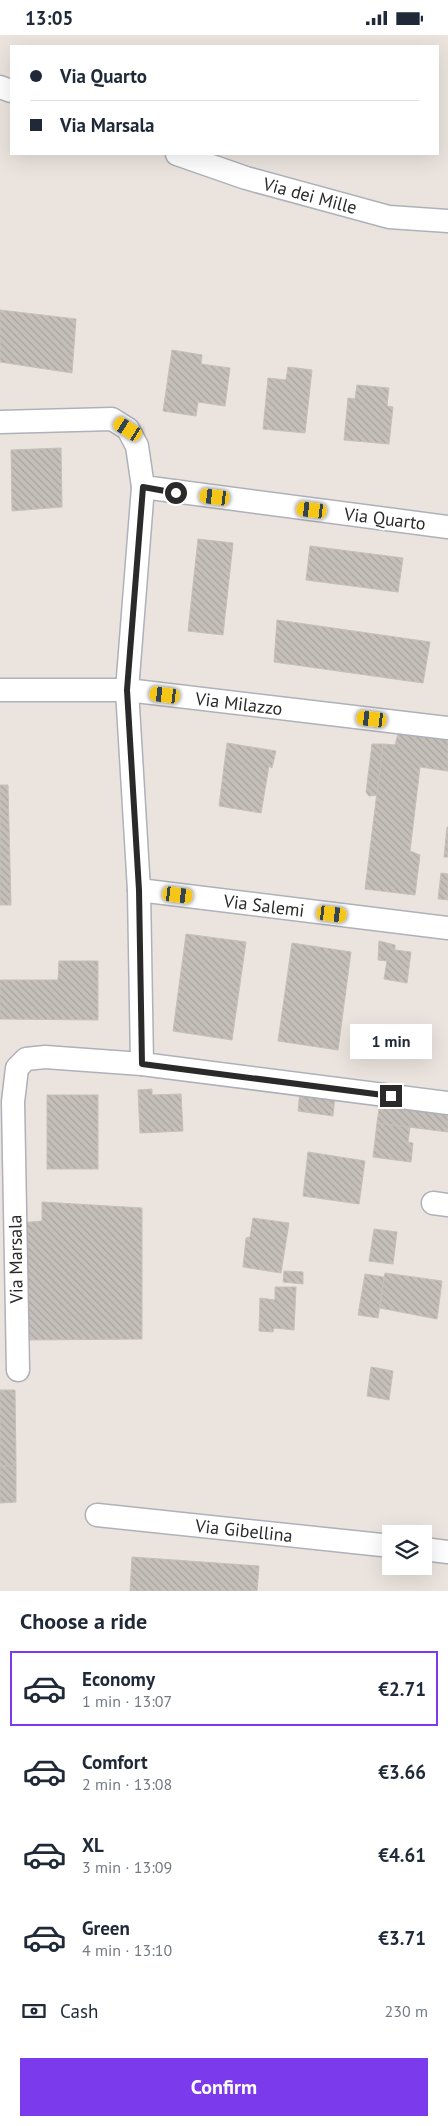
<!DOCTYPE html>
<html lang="en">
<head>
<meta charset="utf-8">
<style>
  body { margin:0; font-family:"PT Sans",sans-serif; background:#f2f2f3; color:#1f2937; height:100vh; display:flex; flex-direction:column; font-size:19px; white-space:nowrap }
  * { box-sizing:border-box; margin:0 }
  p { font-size:16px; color:#747a83 }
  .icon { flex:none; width:28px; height:28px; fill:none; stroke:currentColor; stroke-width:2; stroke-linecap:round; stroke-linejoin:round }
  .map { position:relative; height:1556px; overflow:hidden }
  .sheet { display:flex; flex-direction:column; background:#fff; flex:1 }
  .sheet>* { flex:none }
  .guide { position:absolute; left:10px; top:10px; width:429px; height:110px; border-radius:0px; box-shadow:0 5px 20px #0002; display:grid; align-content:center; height:110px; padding:0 20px; background:#fff }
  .controls { position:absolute; left:382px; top:1490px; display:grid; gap:10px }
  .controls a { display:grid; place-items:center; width:50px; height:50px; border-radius:0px; background:#fff; box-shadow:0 5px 20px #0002; font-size:25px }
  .end { position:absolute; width:22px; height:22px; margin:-11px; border:6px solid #2a2a2a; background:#fff; box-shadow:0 0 0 2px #fff }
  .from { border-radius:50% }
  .bubble { position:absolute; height:35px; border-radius:0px; background:#fff; box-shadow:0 5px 20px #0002; font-size:16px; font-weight:800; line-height:35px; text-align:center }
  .car { position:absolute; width:15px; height:30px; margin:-15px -8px; border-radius:6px; box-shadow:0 0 4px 1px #0007; background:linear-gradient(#f5c518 24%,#345 0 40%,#f5c518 0 76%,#345 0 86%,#f5c518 0) }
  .guide b { display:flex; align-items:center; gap:18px; height:48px; font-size:19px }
  .guide b+b { border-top:1px solid #e0e1e3 }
  .guide i { width:12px; height:12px; background:#1f2937 }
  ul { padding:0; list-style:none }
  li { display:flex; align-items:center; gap:15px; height:75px; margin:0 10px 8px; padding:0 10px; border:2px solid transparent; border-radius:0px }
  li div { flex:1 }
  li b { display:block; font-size:19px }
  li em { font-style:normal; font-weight:800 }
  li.on { border-color:#7c3aed }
  li>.icon { width:45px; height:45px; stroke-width:1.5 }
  h2 { padding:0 20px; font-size:22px; line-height:60px }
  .pay { display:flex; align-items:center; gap:12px; height:55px; padding:0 20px; font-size:19px }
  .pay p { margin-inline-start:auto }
  .primary-button { display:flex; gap:10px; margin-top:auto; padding:10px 20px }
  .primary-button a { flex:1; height:58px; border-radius:0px; background:#7c3aed; color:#fff; font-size:20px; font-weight:800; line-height:58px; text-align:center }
  .status { display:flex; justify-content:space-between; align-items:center; height:35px; padding:0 25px; background:#fff; direction:ltr }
  .status svg { height:14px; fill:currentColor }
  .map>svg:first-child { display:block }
</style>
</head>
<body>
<div class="status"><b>13:05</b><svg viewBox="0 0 49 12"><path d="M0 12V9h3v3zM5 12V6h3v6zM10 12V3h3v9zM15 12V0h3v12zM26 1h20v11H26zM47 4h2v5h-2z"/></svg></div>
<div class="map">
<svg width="448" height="1556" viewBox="0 0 448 1556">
  <defs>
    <pattern id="building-back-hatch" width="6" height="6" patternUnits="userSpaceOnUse" patternTransform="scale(1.25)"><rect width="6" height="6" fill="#c4bfb9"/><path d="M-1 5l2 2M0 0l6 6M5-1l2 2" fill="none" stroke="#a9a49f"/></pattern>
  </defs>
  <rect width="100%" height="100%" fill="#ebe4de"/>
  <g fill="url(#building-back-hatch)" stroke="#c7c0b7">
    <polygon points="0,275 76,284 72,338 0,327"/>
    <polygon points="172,315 202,320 201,329 230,333 225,371 198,367 196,381 163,376"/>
    <polygon points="288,332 312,335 305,398 263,394 268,343 286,345"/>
    <polygon points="357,350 389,353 387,371 393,372 389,409 344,405 348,363 355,364"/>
    <polygon points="61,413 62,472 12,476 11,415"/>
    <polygon points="198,504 233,508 223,600 188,596"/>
    <polygon points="310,511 403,523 398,557 306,545"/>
    <polygon points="277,585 430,607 423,648 274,627"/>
    <polygon points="400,691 448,697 448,736 420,732 410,816 420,820 415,860 365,854 383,709 395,710"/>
    <polygon points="227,708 276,716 272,733 269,731 261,778 219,771"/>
    <polygon points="372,709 383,709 377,760 369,761 366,757"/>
    <polygon points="0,750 8,750 11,870 0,870"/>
    <polygon points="447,792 448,792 448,822 444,822"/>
    <polygon points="441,838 448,839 448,865 438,864"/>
    <polygon points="186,899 246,907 232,1005 173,996"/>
    <polygon points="379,906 395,910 395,915 411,917 407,948 384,944 387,926 378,925"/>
    <polygon points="292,908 351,917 338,1015 278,1006"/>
    <polygon points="59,926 98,926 98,985 0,984 0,945 58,945"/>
    <polygon points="382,990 411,992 410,1001 422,1001 420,1017 380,1015"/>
    <polygon points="152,1054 152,1060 181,1059 183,1096 140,1098 138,1055"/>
    <polygon points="300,1056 335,1060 333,1081 298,1076"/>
    <rect x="47" y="1060" width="51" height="74"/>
    <polygon points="380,1067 448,1075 448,1097 377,1088"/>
    <polygon points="377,1088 410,1092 408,1107 413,1108 411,1127 373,1122"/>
    <polygon points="308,1117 365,1126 359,1169 303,1161"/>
    <polygon points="42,1167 142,1173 142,1304 26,1305 21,1188 42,1186"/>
    <polygon points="253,1183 289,1188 281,1238 243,1232 246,1203 250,1202"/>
    <polygon points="374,1194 397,1197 393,1229 369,1226"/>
    <polygon points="284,1236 303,1237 303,1249 283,1247"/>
    <polygon points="385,1238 442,1246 437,1284 380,1273"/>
    <polygon points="365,1239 384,1242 378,1283 358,1280"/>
    <polygon points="275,1252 296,1252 294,1295 274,1293 273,1297 259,1296 260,1263 275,1265"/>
    <polygon points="371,1332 393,1336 389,1365 367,1361"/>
    <polygon points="0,1355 15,1355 16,1431 0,1431"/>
    <polygon points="0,1431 16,1431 16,1467 0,1468"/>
    <polygon points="132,1522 259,1531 257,1556 130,1556"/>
  </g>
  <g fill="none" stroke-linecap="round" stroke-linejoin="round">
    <defs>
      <g id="street">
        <polyline points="0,52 11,56"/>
        <polyline points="177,119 246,143 389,182 448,186"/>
        <polyline points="0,387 112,384 128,394 137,411 143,452 127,655 139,855 142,1029 448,1068"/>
        <polyline points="143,452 448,492"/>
        <polyline points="0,655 127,655 448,693"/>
        <polyline points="139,855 448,893"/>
        <polyline points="433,1168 448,1170"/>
        <polyline points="18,1335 13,1067 17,1033 26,1024 45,1022 142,1029"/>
        <polyline points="97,1480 391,1511"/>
        <polyline points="424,1514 448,1517"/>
      </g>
    </defs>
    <use href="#street" stroke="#aeb1ba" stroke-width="25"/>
    <use href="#street" stroke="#fff" stroke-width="22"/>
  </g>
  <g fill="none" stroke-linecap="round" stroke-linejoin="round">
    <polyline stroke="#2a2a2a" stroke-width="6" points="176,458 143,452 127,655 139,855 142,1029 391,1061"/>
  </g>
  <g text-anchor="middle" stroke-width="4.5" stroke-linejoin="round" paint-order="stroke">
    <g font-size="18" fill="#2a2a2a" stroke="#fff">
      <text transform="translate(310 161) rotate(15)" y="6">Via dei Mille</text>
      <text transform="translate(385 484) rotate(7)" y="6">Via Quarto</text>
      <text transform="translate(239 669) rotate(7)" y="6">Via Milazzo</text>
      <text transform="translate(264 871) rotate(7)" y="6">Via Salemi</text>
      <text transform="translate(16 1224) rotate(-91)" y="6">Via Marsala</text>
      <text transform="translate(244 1496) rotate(6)" y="6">Via Gibellina</text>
    </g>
  </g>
</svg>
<div class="controls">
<a><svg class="icon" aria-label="layers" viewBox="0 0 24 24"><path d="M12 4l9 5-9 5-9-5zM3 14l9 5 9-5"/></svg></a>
</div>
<i class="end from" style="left:176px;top:458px"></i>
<i class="end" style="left:391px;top:1061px"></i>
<div class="bubble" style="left:350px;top:989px;width:82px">1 min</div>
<i class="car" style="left:128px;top:394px;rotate:303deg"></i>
<i class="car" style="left:215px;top:462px;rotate:277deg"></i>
<i class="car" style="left:312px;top:475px;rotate:277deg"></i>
<i class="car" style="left:165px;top:660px;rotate:277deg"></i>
<i class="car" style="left:372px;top:684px;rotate:277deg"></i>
<i class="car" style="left:178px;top:860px;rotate:97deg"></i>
<i class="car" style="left:332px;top:879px;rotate:97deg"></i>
<div class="guide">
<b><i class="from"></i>Via Quarto</b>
<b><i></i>Via Marsala</b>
</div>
</div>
<section class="sheet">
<h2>Choose a ride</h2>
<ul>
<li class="on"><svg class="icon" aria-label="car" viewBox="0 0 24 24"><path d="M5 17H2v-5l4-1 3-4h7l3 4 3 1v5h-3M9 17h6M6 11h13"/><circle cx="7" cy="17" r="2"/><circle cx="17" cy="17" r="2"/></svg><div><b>Economy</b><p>1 min · 13:07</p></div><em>€2.71</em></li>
<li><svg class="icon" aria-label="car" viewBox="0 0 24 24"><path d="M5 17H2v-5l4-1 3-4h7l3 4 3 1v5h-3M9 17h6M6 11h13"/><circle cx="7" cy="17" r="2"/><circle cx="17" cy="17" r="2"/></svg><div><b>Comfort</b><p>2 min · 13:08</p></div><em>€3.66</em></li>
<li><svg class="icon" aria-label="car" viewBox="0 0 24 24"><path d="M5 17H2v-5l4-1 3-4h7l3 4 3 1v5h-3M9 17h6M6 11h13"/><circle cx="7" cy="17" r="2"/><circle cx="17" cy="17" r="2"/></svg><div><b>XL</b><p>3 min · 13:09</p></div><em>€4.61</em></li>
<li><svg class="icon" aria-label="car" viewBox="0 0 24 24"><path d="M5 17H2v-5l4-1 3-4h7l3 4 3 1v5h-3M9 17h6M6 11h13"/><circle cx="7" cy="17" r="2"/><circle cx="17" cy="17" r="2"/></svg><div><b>Green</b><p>4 min · 13:10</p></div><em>€3.71</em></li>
</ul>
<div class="pay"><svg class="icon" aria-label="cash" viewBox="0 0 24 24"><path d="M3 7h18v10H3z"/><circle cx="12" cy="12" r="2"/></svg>Cash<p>230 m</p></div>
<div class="primary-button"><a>Confirm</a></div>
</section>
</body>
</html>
